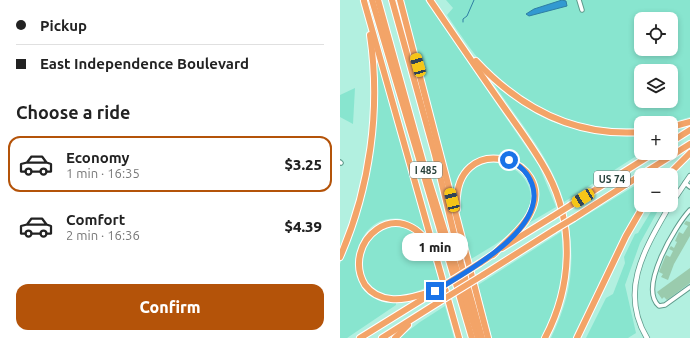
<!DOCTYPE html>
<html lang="en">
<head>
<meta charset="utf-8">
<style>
  body { margin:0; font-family:Ubuntu,sans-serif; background:#f6f6f6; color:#222; height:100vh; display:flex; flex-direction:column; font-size:15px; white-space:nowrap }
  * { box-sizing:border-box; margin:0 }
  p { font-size:13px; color:#767676 }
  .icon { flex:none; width:22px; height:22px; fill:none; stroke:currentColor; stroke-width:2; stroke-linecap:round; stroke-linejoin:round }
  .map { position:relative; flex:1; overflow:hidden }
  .panel { display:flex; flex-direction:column; background:#fff; width:340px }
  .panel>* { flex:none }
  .hud { display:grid; align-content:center; height:88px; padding:0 16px; background:#fff }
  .buttons { position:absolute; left:294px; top:12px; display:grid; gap:8px }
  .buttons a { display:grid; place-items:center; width:44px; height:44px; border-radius:8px; background:#fff; box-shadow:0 2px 6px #0003; font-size:20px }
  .end { position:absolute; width:18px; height:18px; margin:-9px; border:5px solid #1a73e8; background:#fff; box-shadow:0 0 0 2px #fff }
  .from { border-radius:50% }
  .bubble { position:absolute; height:28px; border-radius:12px; background:#fff; box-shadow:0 2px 6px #0003; font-size:13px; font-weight:800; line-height:28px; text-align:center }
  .car { position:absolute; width:12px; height:24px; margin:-12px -6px; border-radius:5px; box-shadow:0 0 3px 1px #0007; background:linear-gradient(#f5c518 24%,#345 0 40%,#f5c518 0 76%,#345 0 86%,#f5c518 0) }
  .hud b { display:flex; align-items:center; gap:14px; height:38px; font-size:15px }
  .hud b+b { border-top:1px solid #e0e0e0 }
  .hud i { width:10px; height:10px; background:#222 }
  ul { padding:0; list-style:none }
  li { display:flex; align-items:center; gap:12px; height:56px; margin:0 8px 6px; padding:0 8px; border:2px solid transparent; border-radius:12px }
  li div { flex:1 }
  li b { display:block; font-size:15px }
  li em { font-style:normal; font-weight:800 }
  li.selected { border-color:#b45309 }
  li>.icon { width:36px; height:36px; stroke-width:1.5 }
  h2 { padding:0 16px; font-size:18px; line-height:48px }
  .primary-button { display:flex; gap:8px; margin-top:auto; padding:8px 16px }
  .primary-button a { flex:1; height:46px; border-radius:12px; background:#b45309; color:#fff; font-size:16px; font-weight:800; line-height:46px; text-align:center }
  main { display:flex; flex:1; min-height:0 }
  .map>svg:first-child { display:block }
</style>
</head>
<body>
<main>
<section class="panel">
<div class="hud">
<b><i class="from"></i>Pickup</b>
<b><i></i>East Independence Boulevard</b>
</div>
<h2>Choose a ride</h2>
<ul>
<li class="selected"><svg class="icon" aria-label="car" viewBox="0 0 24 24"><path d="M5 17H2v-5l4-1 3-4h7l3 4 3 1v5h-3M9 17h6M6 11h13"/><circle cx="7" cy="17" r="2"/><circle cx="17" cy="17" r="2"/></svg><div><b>Economy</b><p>1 min · 16:35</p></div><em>$3.25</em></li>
<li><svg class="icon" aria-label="car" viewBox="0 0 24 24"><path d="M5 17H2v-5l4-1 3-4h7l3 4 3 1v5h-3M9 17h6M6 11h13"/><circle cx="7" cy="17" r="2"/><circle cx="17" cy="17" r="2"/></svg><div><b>Comfort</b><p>2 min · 16:36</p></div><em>$4.39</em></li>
</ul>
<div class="primary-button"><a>Confirm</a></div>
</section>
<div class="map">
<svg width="350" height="338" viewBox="0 0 350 338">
  <rect width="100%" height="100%" fill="#b2f0e0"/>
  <g fill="#88e5cf" fill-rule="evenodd">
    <path d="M57 0H85L199 166 216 207 187 224 192 213 193 183 174 162 140 159C124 166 117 178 113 195Z"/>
    <path d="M106 0H350V117L330 123H301V128C245 132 189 112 149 71 133 54 120 34 107 15L113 8ZM301 19H331V49H301ZM301 71H331V101H301Z"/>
    <path d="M36 61H38L87 233C78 230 72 221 61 219 9 212 0 293 56 303V305L7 338H0V264L16 224 23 199 35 131Z"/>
    <path d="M154 84C180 106 214 128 249 131 266 133 284 133 301 134V153L224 202C211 157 179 122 154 84Z"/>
    <polygon points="15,88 13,124 0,117 0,95"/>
    <path d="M148 162C182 162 205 194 181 223 168 238 148 249 131 259 122 226 102 177 148 162Z"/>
    <path d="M301 182V204L275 251 233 338H211C230 298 235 270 229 226Z"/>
    <polygon points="315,205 321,205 300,243 285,285 296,333 288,338 246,338 266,298 273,294 285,263 284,257 295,234 298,233"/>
    <path d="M63 226C88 236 91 256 99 280 81 291 54 305 34 290 29 286 22 279 21 273 19 265 21 255 21 248L42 227Z"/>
    <path d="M221 232C227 267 219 307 201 338H152L138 285Z"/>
    <polygon points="105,306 114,338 59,338 80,322"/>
  </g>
  <polygon fill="#3299d1" stroke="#2e7ea3" points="222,0 226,1 227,6 189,16 186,14 194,9"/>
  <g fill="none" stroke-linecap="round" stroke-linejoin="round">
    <polyline stroke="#2e7ea3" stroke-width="1" points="123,22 123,19 127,16 134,0"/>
  </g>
  <g fill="#9acbad">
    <polygon points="346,221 350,222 350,236 334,264 328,280 321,277 323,274 319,272 323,262 326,255 330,257 333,251 329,249 331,246 334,248 337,242 335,241 339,232 343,234 348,226 344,224"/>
    <polygon points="350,268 350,283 327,300 324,297 322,299 317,292"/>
  </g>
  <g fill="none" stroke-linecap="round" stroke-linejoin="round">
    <defs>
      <g id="street">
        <polyline points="239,0 242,10"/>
        <polyline points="0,162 1,163"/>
        <polyline points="345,183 350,187"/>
        <path d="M350 210C335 226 298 288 319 306L325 305 350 287"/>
      </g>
      <g id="secondary">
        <polyline points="331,204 350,176"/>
        <path d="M307 338C278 290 306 247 330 205"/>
      </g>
      <g id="highway">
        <polyline points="32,0 132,338"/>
        <polyline points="38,0 83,162 138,338"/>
        <polyline points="52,0 95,155 121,263 142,338"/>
        <polyline points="60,0 148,338"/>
        <path d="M90 0C114 35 137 69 161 103 177 126 195 149 208 174 235 226 232 287 205 338"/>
        <polyline points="24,1 119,338"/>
        <path d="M136 61C181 109 234 137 301 132"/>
        <polyline points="331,127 350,122"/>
        <polyline points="331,142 350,130"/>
        <polyline points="301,175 350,144"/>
        <polyline points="328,175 350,153"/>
        <polyline points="231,205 314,153"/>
        <path d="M117 209C111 127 220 157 190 214 182 230 165 242 153 255"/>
        <polyline points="234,218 301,175"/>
        <polyline points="162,248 212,217"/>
        <path d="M92 249C59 191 0 243 25 285 31 293 41 298 51 299 65 301 81 294 95 291"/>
        <path d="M0 257C30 188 41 109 30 35"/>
        <polyline points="140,263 155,253"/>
        <polyline points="143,275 214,230"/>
        <polyline points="20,338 91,294"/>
        <polyline points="42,338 99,302"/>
        <polyline points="55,338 68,325"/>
        <polyline points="237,338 286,236 304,205"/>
      </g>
    </defs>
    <use href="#street" stroke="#5e9a8b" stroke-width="5.5"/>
    <use href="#secondary" stroke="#5e9a8b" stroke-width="6"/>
    <use href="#highway" stroke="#fff" stroke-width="8"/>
    <use href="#street" stroke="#fff" stroke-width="3.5"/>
    <use href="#secondary" stroke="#fff" stroke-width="4.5"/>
    <use href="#highway" stroke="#f3a468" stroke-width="6"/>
    <defs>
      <g id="highway-bridge">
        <polyline points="212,217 231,205"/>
        <polyline points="214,230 234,218"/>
        <polyline points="95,291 140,263"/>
        <polyline points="99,302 143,275"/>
      </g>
    </defs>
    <use href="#highway-bridge" stroke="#fff" stroke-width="8" stroke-linecap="butt"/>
    <use href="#highway-bridge" stroke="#f3a468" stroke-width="6"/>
  </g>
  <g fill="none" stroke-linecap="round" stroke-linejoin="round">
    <path stroke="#1a73e8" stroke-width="5" d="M95 291C126 272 208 229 192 184 188 173 180 165 169 160"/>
  </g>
  <g text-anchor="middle" stroke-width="3.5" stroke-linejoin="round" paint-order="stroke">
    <g fill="#fff" stroke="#677974" stroke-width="1">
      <rect x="70" y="162" width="32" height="16" rx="3"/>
      <rect x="254" y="171" width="36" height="16" rx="3"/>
    </g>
    <g font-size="10" font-weight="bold" fill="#263f39">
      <text x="86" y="174">I 485</text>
      <text x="272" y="183">US 74</text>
    </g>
  </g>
</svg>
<div class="buttons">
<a><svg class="icon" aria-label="locate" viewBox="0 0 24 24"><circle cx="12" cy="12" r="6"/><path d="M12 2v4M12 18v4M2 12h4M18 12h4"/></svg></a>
<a><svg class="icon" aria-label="layers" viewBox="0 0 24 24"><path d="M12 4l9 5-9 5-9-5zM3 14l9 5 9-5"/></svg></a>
<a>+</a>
<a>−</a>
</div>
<i class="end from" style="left:169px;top:160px"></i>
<i class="end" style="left:95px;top:291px"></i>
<div class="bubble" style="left:62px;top:233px;width:66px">1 min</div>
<i class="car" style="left:78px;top:65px;rotate:344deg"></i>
<i class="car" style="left:243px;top:198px;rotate:238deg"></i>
<i class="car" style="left:112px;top:200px;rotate:346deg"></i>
</div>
</main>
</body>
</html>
